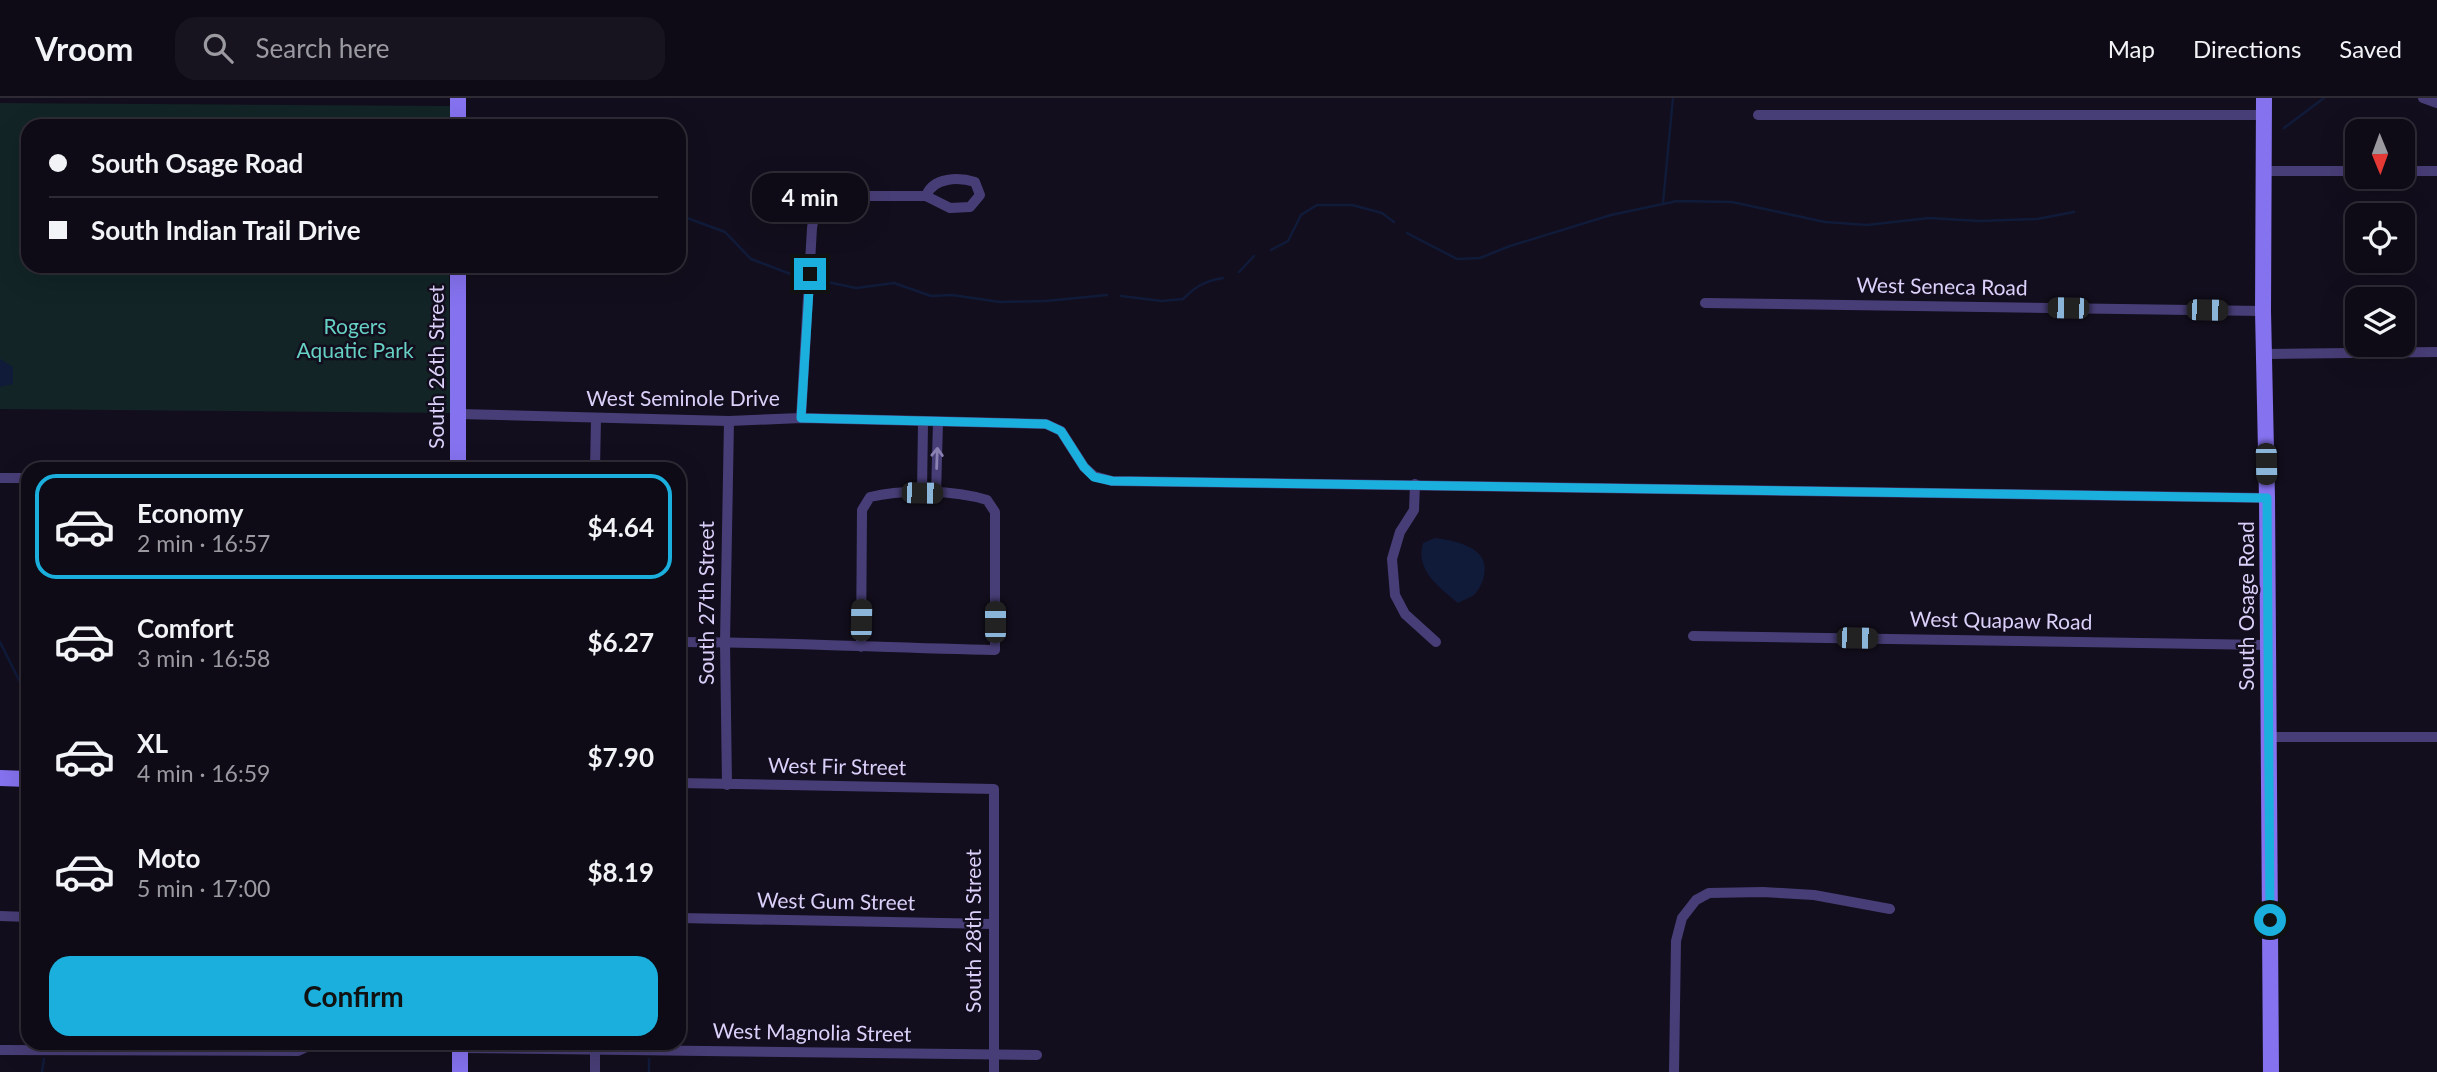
<!DOCTYPE html>
<html lang="en">
<head>
<meta charset="utf-8">
<style>
  body { margin:0; font-family:Lato,sans-serif; background:#17131f; color:#f1f3f6; height:100vh; display:flex; flex-direction:column; font-size:26px; white-space:nowrap }
  * { box-sizing:border-box; margin:0 }
  p { font-size:23px; color:#9b9aa1 }
  .icon { flex:none; width:38px; height:38px; fill:none; stroke:currentColor; stroke-width:2; stroke-linecap:round; stroke-linejoin:round }
  .map { position:relative; flex:1; overflow:hidden }
  .panel { position:absolute; left:21px; top:364px; width:665px; height:588px; display:flex; flex-direction:column; background:#0e0a16; border-radius:21px; box-shadow:0 7px 28px #0002,0 0 0 2px #2e2b35 }
  .panel>* { flex:none }
  .banner { position:absolute; left:21px; top:21px; width:665px; height:154px; border-radius:21px; box-shadow:0 7px 28px #0002,0 0 0 2px #2e2b35; display:grid; align-content:center; height:154px; padding:0 28px; background:#0e0a16 }
  .needle { width:46px; rotate:179deg }
  .controls { position:absolute; left:2345px; top:21px; display:grid; gap:14px }
  .controls a { display:grid; place-items:center; width:70px; height:70px; border-radius:14px; background:#0e0a16; box-shadow:0 7px 28px #0002,0 0 0 2px #2e2b35; font-size:35px }
  .end { position:absolute; width:32px; height:32px; margin:-16px; border:9px solid #1aafdc; background:#111; box-shadow:0 0 0 4px #111 }
  .from { border-radius:50% }
  .bubble { position:absolute; height:49px; border-radius:21px; background:#0e0a16; box-shadow:0 7px 28px #0002,0 0 0 2px #2e2b35; font-size:23px; font-weight:700; line-height:49px; text-align:center }
  .car { position:absolute; width:21px; height:42px; margin:-21px -10px; border-radius:9px; box-shadow:0 0 5px 2px #0007; background:linear-gradient(#222 24%,#8ab4d8 0 40%,#222 0 76%,#8ab4d8 0 86%,#222 0) }
  .banner b { display:flex; align-items:center; gap:24px; height:66px; font-size:26px }
  .banner b+b { border-top:2px solid #2e2b35 }
  .banner i { width:18px; height:18px; background:#f1f3f6 }
  ul { padding:12px 0 0; list-style:none }
  li { display:flex; align-items:center; gap:21px; height:105px; margin:0 14px 10px; padding:0 14px; border:4px solid transparent; border-radius:21px }
  li div { flex:1 }
  li b { display:block; font-size:26px }
  li em { font-style:normal; font-weight:700 }
  li.selected { border-color:#1aafdc }
  li>.icon { width:63px; height:63px; stroke-width:1.5 }
  .button { display:flex; gap:14px; margin-top:auto; padding:14px 28px }
  .button a { flex:1; height:80px; border-radius:21px; background:#1aafdc; color:#111; font-size:28px; font-weight:700; line-height:80px; text-align:center }
  header { display:flex; align-items:center; gap:42px; box-sizing:border-box; height:98px; padding:0 35px; background:#0e0a16; border-bottom:2px solid #2e2b35 }
  header strong { font-size:33px }
  nav { display:flex; gap:38px; margin-inline-start:auto; font-size:24px }
  .search { width:490px; height:63px; background:#17131f; display:flex; align-items:center; gap:18px; box-sizing:border-box; padding:0 24px; border-radius:21px; color:#9b9aa1; font-size:26px }
  .map>svg:first-child { display:block }
</style>
</head>
<body>
<header>
<strong>Vroom</strong>
<div class="search"><svg class="icon" aria-label="search" viewBox="0 0 24 24"><circle cx="10" cy="10" r="6"/><path d="M15 15l6 6"/></svg>Search here</div>
<nav><a>Map</a><a>Directions</a><a>Saved</a></nav>
</header>
<div class="map">
<svg width="2437" height="974" viewBox="0 0 2437 974">
  <rect width="100%" height="100%" fill="#130e1d"/>
  <polygon fill="#122426" points="0,5 450,8 450,28 28,28 28,168 449,168 450,315 0,311"/>
  <g fill="#101b3a">
    <polygon points="0,261 13,269 13,286 0,289"/>
    <path d="M1435 440C1450 442 1467 445 1478 455 1490 466 1484 487 1474 497 1470 500 1463 502 1458 505 1439 489 1415 472 1423 445Z"/>
  </g>
  <g fill="none" stroke-linecap="round" stroke-linejoin="round">
    <g stroke="#101b3a" stroke-width="2.5">
      <polyline points="2284,30 2324,0"/>
      <polyline points="1663,105 1673,0"/>
      <polyline points="679,117 725,134 751,161 801,180"/>
      <polyline points="1407,135 1457,161 1480,160 1510,148 1611,117 1677,103 1732,104 1825,124 1867,127 1929,120 1980,123 2037,121 2074,114"/>
      <polyline points="1271,152 1288,143 1301,117 1317,107 1352,107 1382,115 1394,124"/>
      <polyline points="1239,174 1254,158"/>
      <polyline points="818,182 856,190 894,185 931,198 952,197 1000,204 1046,203 1107,197"/>
      <path d="M1121 198 1162 203 1183 201C1196 188 1205 183 1223 180"/>
      <polyline points="0,544 28,600"/>
      <polyline points="649,961 649,974"/>
      <polyline points="42,974 44,961"/>
    </g>
    <g stroke="#483e77" stroke-width="10">
      <polyline points="2423,0 2437,5"/>
      <polyline points="1758,17 2263,17"/>
      <polyline points="2265,73 2357,73"/>
      <polyline points="2403,73 2437,73"/>
      <polyline points="1705,205 2263,213"/>
      <polyline points="2264,256 2437,254"/>
      <polyline points="459,316 729,323 801,320 1046,326 1061,333 1084,369 1094,378 1112,383 2267,400"/>
      <path d="M801 320 812 130 816 106 832 98H926L950 110 970 109 980 97 975 84C959 79 933 79 926 98"/>
      <polyline points="595,371 596,320"/>
      <polyline points="0,380 28,380"/>
      <polyline points="1415,386 1414,412 1400,434 1392,461 1395,497 1405,516 1436,544"/>
      <polyline points="922,395 923,324"/>
      <polyline points="936,396 938,324"/>
      <polyline points="1693,538 2267,547"/>
      <path d="M679 544C784 544 889 550 995 552V414L987 402C955 392 903 391 870 399L862 412 861 549"/>
      <polyline points="2268,639 2437,639"/>
      <polyline points="679,685 994,691 994,974"/>
      <polyline points="727,687 725,544 729,323"/>
      <polyline points="0,818 28,819"/>
      <polyline points="679,820 993,826"/>
      <polyline points="460,950 1037,957"/>
      <polyline points="0,952 298,953 315,945"/>
      <polyline points="595,974 595,945"/>
      <polyline points="1674,974 1676,843 1682,820 1696,802 1709,795 1763,794 1814,797 1890,811"/>
    </g>
    <g stroke="#8572ef" stroke-width="16">
      <polyline points="2264,0 2263,213 2267,400 2271,974"/>
      <polyline points="458,28 458,0"/>
      <polyline points="458,371 458,168"/>
      <polyline points="0,680 28,681"/>
      <polyline points="460,945 460,974"/>
    </g>
  </g>
  <defs><path id="oneway-shaft" d="M-6 0H5M1.5-3L5.5 0L1.5 3" fill="none" stroke-width="1.6" stroke-linecap="round" stroke-linejoin="round" transform="scale(1.75)"/></defs>
  <use stroke="#8a80b2" href="#oneway-shaft" transform="translate(937 360) rotate(-88)"/>
  <g fill="none" stroke-linecap="round" stroke-linejoin="round">
    <polyline stroke="#1aafdc" stroke-width="9" points="810,176 801,320 1046,326 1061,333 1084,369 1094,379 1112,383 2267,400 2270,822"/>
  </g>
  <g text-anchor="middle" stroke-width="5" stroke-linejoin="round" paint-order="stroke">
    <g font-size="21" fill="#dad0fa" stroke="#130e1d">
      <text transform="translate(1942 189) rotate(1)" y="7">West Seneca Road</text>
      <text transform="translate(437 269) rotate(-90)" y="7">South 26th Street</text>
      <text x="683" y="308">West Seminole Drive</text>
      <text transform="translate(707 505) rotate(-90)" y="7">South 27th Street</text>
      <text transform="translate(2247 508) rotate(-90)" y="7">South Osage Road</text>
      <text transform="translate(2001 523) rotate(1)" y="7">West Quapaw Road</text>
      <text transform="translate(837 669) rotate(1)" y="7">West Fir Street</text>
      <text transform="translate(836 804) rotate(1)" y="7">West Gum Street</text>
      <text transform="translate(974 833) rotate(-90)" y="7">South 28th Street</text>
      <text transform="translate(812 935) rotate(1)" y="7">West Magnolia Street</text>
    </g>
    <g font-size="21" fill="#65d0c3" stroke="#130e1d">
      <text x="355" y="236">Rogers<tspan x="355" dy="24">Aquatic Park</tspan></text>
    </g>
  </g>
</svg>
<div class="controls">
<a><svg class="needle" viewBox="-14 -14 28 28"><path d="M0-13l5 13h-10z" fill="#e53935"/><path d="M0 13l5-13h-10z" fill="#9b9aa1"/></svg></a>
<a><svg class="icon" aria-label="locate" viewBox="0 0 24 24"><circle cx="12" cy="12" r="6"/><path d="M12 2v4M12 18v4M2 12h4M18 12h4"/></svg></a>
<a><svg class="icon" aria-label="layers" viewBox="0 0 24 24"><path d="M12 4l9 5-9 5-9-5zM3 14l9 5 9-5"/></svg></a>
</div>
<i class="end from" style="left:2270px;top:822px"></i>
<i class="end" style="left:810px;top:176px"></i>
<div class="bubble" style="left:752px;top:75px;width:116px">4 min</div>
<i class="car" style="left:2068px;top:210px;rotate:271deg"></i>
<i class="car" style="left:2207px;top:212px;rotate:91deg"></i>
<i class="car" style="left:2266px;top:366px;rotate:179deg"></i>
<i class="car" style="left:922px;top:395px;rotate:91deg"></i>
<i class="car" style="left:861px;top:522px;rotate:1deg"></i>
<i class="car" style="left:995px;top:524px;rotate:0deg"></i>
<i class="car" style="left:1857px;top:540px;rotate:91deg"></i>
<div class="banner">
<b><i class="from"></i>South Osage Road</b>
<b><i></i>South Indian Trail Drive</b>
</div>
<section class="panel">
<ul>
<li class="selected"><svg class="icon" aria-label="car" viewBox="0 0 24 24"><path d="M5 17H2v-5l4-1 3-4h7l3 4 3 1v5h-3M9 17h6M6 11h13"/><circle cx="7" cy="17" r="2"/><circle cx="17" cy="17" r="2"/></svg><div><b>Economy</b><p>2 min · 16:57</p></div><em>$4.64</em></li>
<li><svg class="icon" aria-label="car" viewBox="0 0 24 24"><path d="M5 17H2v-5l4-1 3-4h7l3 4 3 1v5h-3M9 17h6M6 11h13"/><circle cx="7" cy="17" r="2"/><circle cx="17" cy="17" r="2"/></svg><div><b>Comfort</b><p>3 min · 16:58</p></div><em>$6.27</em></li>
<li><svg class="icon" aria-label="car" viewBox="0 0 24 24"><path d="M5 17H2v-5l4-1 3-4h7l3 4 3 1v5h-3M9 17h6M6 11h13"/><circle cx="7" cy="17" r="2"/><circle cx="17" cy="17" r="2"/></svg><div><b>XL</b><p>4 min · 16:59</p></div><em>$7.90</em></li>
<li><svg class="icon" aria-label="car" viewBox="0 0 24 24"><path d="M5 17H2v-5l4-1 3-4h7l3 4 3 1v5h-3M9 17h6M6 11h13"/><circle cx="7" cy="17" r="2"/><circle cx="17" cy="17" r="2"/></svg><div><b>Moto</b><p>5 min · 17:00</p></div><em>$8.19</em></li>
</ul>
<div class="button"><a>Confirm</a></div>
</section>
</div>
</body>
</html>
